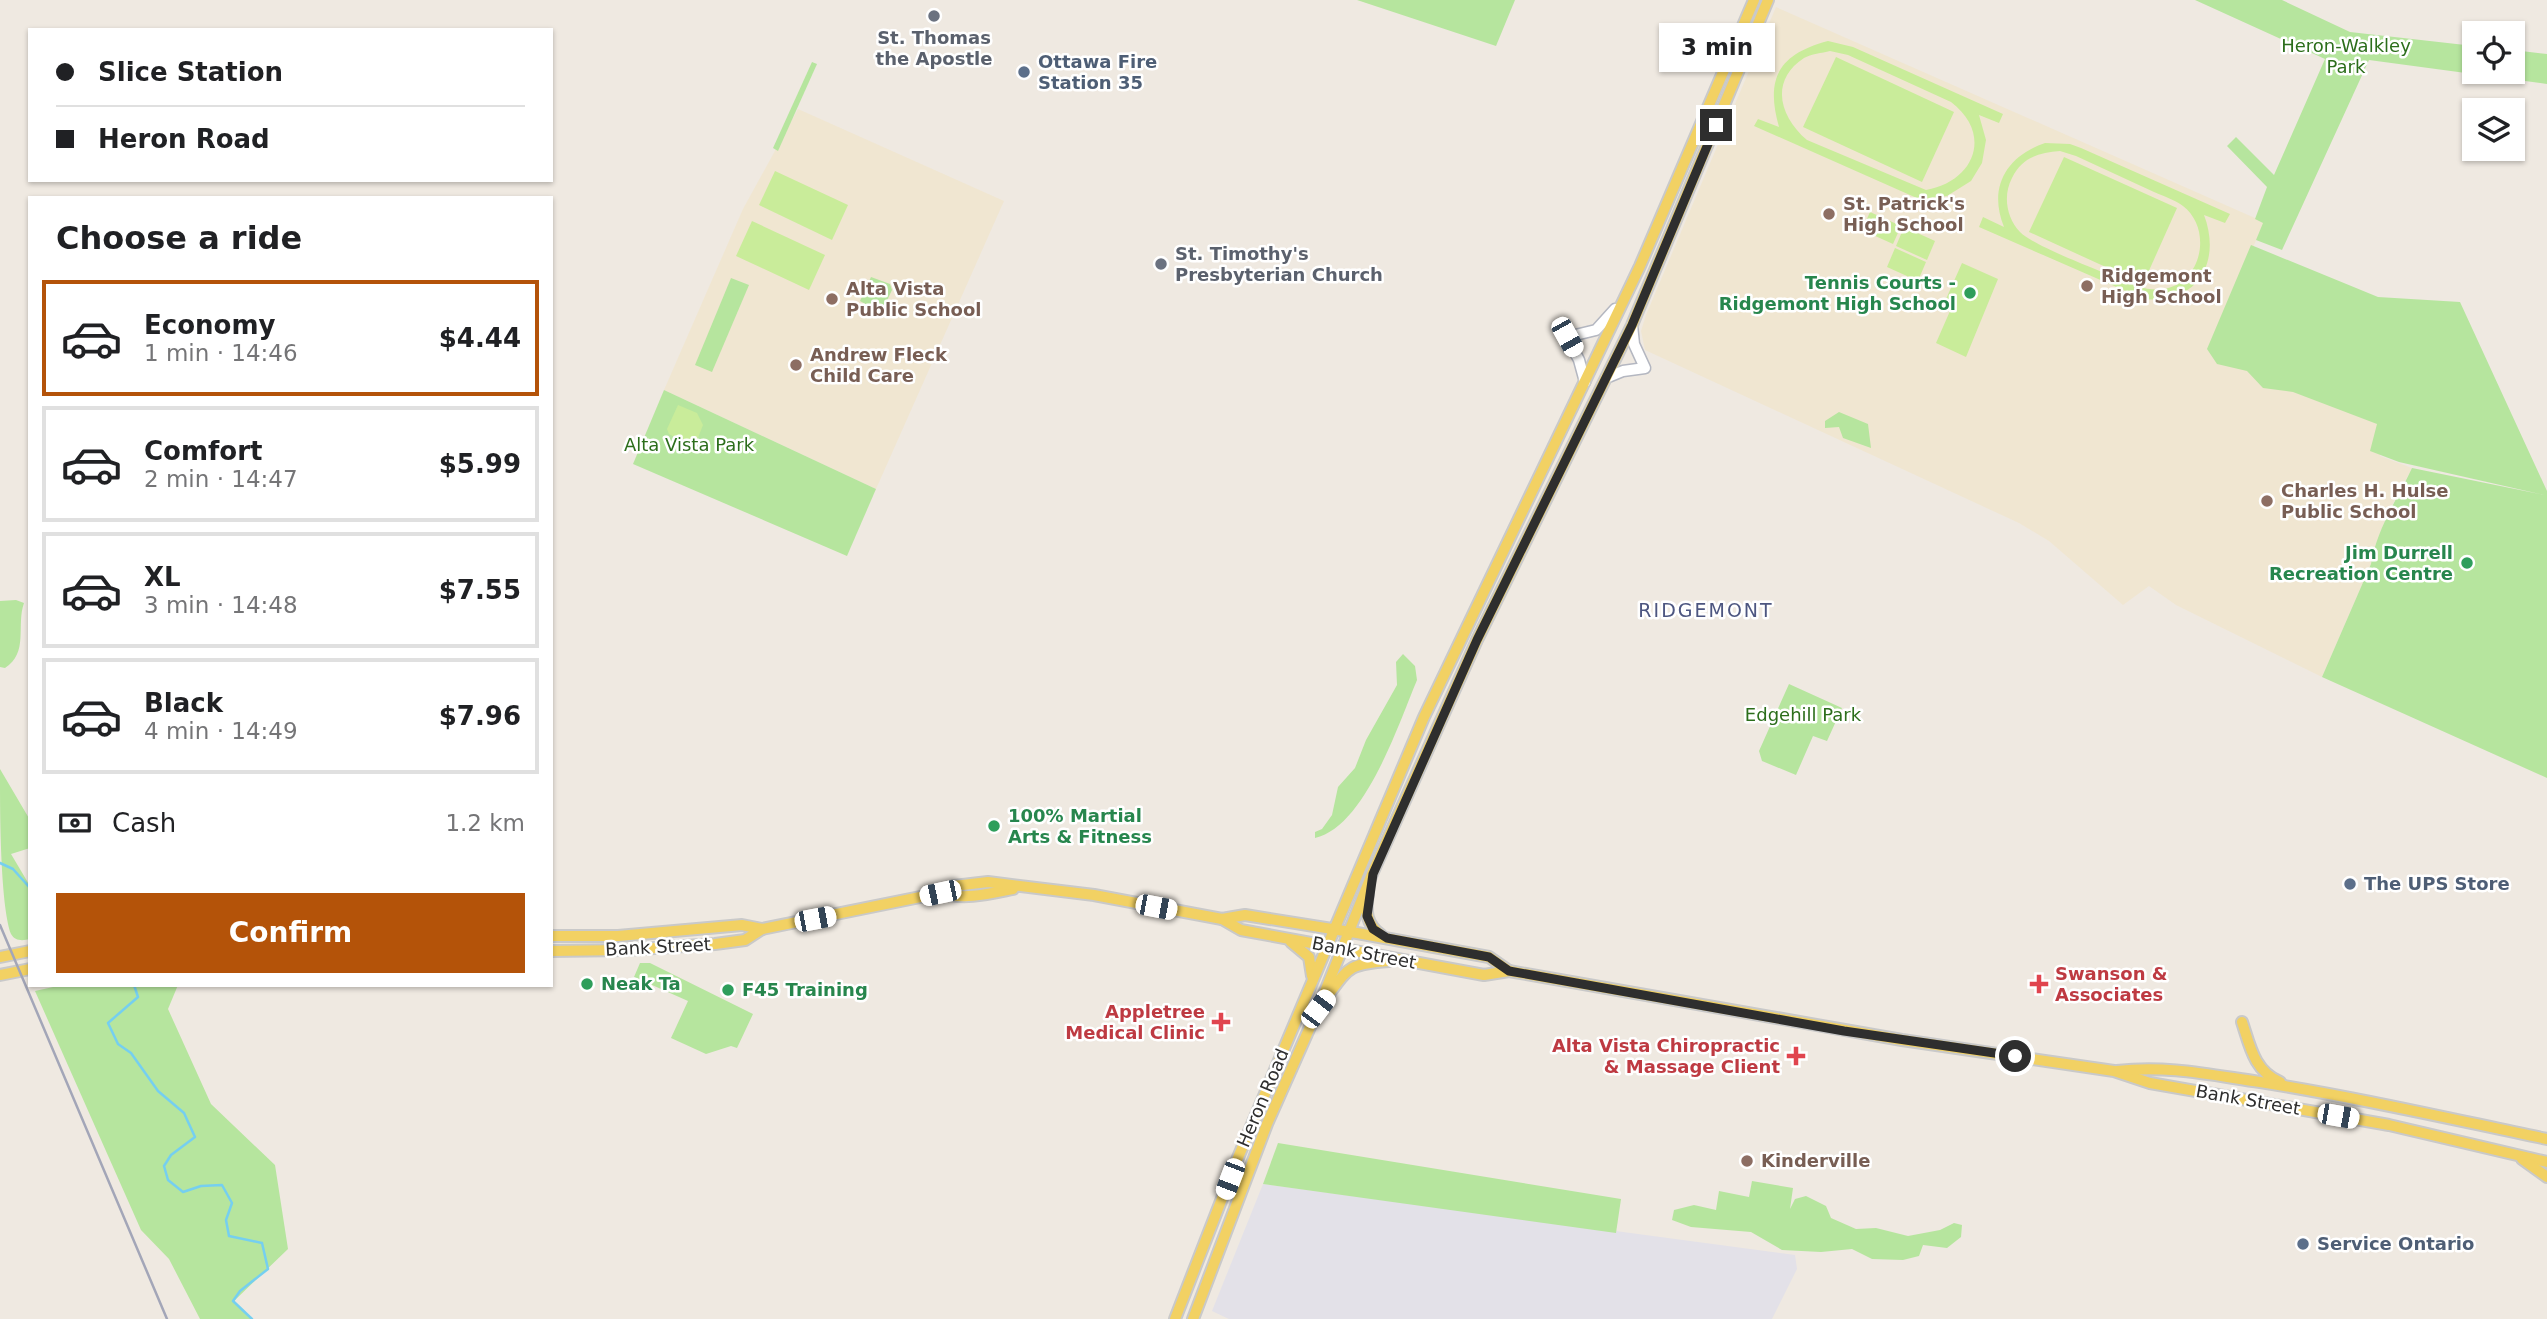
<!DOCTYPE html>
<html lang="en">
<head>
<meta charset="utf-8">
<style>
  body { margin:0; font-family:"DejaVu Sans",sans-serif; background:#f2f2f2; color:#202124; height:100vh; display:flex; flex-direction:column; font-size:26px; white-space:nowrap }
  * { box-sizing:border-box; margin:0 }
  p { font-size:23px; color:#757577 }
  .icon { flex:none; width:38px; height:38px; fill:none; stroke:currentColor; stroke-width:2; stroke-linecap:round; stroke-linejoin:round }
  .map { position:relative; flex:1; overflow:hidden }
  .details { position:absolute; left:28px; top:196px; width:525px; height:791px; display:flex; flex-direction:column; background:#fff; border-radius:0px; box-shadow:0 2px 5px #0004 }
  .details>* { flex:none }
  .hud { position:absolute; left:28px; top:28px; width:525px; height:154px; border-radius:0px; box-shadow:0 2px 5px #0004; display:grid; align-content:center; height:154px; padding:0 28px; background:#fff }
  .fabs { position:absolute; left:2462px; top:21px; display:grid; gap:14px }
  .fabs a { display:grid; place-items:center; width:63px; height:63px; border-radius:0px; background:#fff; box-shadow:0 2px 5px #0004; font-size:35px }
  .end { position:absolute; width:32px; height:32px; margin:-16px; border:9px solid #2e2e2e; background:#fff; box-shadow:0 0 0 4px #fff }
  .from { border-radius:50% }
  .bubble { position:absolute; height:49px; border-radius:0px; background:#fff; box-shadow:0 2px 5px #0004; font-size:23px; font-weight:800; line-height:49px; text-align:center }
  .car { position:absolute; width:21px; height:42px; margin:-21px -10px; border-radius:9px; box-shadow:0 0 5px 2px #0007; background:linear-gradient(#fff 24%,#345 0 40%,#fff 0 76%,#345 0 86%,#fff 0) }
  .hud b { display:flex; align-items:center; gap:24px; height:66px; font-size:26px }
  .hud b+b { border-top:2px solid #e0e0e0 }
  .hud i { width:18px; height:18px; background:#202124 }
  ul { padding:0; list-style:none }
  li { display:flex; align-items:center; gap:21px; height:116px; margin:0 14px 10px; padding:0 14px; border:4px solid #e0e0e0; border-radius:0px }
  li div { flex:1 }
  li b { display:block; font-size:26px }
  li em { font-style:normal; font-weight:800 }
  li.selected { border-color:#b45309 }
  li>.icon { width:63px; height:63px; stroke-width:1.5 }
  h2 { padding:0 28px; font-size:32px; line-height:84px }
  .pay { display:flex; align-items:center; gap:18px; height:77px; padding:0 28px; font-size:26px }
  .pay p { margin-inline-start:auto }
  .cta { display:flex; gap:14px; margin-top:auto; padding:14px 28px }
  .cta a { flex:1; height:80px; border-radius:0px; background:#b45309; color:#fff; font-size:28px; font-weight:800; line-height:80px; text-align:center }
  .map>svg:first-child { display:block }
</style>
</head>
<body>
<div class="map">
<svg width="2547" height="1319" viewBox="0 0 2547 1319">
  <rect width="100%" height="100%" fill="#efe9e1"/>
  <polygon fill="#e3e1e8" points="1263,1184 1795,1255 1797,1269 1772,1319 1229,1319 1212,1311"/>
  <g fill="#f0e6d1">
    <polygon points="1776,7 2264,222 2209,349 2389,429 2380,456 2412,468 2387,515 2374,549 2371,564 2322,677 2176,605 2149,586 2123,605 2049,541 2019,523 1645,350 1641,331 1646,315"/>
    <polygon points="798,109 1004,201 876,489 664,390 743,209"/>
  </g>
  <g fill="#b6e59e">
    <polygon points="1357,0 1515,0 1496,46"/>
    <polygon points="2195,0 2282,0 2350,32 2474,46 2474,72 2513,72 2513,50 2547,54 2547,84 2369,60 2282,250 2256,240 2263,223 2255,219 2267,187 2227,146 2236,137 2274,175 2325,59"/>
    <polygon points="812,62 817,64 778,151 773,148"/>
    <path d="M2251 245 2378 297 2460 302 2547 491V778L2322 677 2371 564C2377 528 2397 500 2412 468L2544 495 2399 462 2370 451 2377 424 2293 392 2263 388 2247 371 2217 364 2207 349Z"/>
    <polygon points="871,277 890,284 892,290 881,313 860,301"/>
    <polygon points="731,278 749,285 712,372 695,365"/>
    <polygon points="664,390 876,489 847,556 633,464"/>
    <polygon points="1839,412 1868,424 1871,448 1843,438 1839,427 1825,428 1825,421"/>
    <path d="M16 600 24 603C16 625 29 653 5 668L0 667V601Z"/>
    <path d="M1403 654 1415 666 1417 680C1399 723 1365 827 1315 838V832L1322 829 1332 815 1338 787 1355 768 1366 740 1397 685 1396 662Z"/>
    <polygon points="1789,684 1842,708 1827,741 1813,736 1796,775 1762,761 1759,751"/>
    <path d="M0 769 30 820V848L11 854 30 886V939C22 941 15 941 11 934 0 903 0 808 0 769Z"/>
    <polygon points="640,963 650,963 753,1014 737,1048 731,1046 706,1054 671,1038 688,1001 634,977"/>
    <polygon points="62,985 178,985 168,1009 211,1104 275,1165 288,1249 234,1301 252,1319 200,1319 169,1259 141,1230 35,991"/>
    <polygon points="1278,1143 1621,1199 1616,1233 1263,1184"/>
    <polygon points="1752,1181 1793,1188 1790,1209 1795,1199 1806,1196 1826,1206 1831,1218 1856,1229 1876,1228 1908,1236 1940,1230 1954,1223 1962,1225 1961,1237 1947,1248 1923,1245 1919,1256 1903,1260 1872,1259 1852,1249 1821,1252 1782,1250 1751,1232 1691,1227 1672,1220 1674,1210 1694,1205 1716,1210 1719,1191 1749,1197"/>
  </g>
  <g fill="#c9ec9a" fill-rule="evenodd">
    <path d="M1828 41 1853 47 2003 114 1999 123 1979 115 1986 140 1982 163 1971 181 1947 196 1919 199 1754 126 1758 119 1779 127C1765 78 1779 54 1828 41ZM1830 51 1848 55 1951 102C1993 134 1975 181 1926 190L1807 140C1780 117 1769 81 1804 58 1811 54 1822 53 1830 51Z"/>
    <polygon points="1836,57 1954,112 1922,182 1803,127"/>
    <path d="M2045 143 2070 144 2081 148 2230 214 2225 223 2204 215C2222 262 2197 305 2144 299L1979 227 1983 217 2004 227C1988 188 2006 156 2045 143ZM2060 151 2076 156C2102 168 2128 180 2154 192 2163 196 2175 200 2183 206 2213 229 2202 284 2163 289 2148 291 2135 286 2122 280 2101 271 2033 246 2020 232 2006 217 2003 195 2012 178 2022 157 2039 153 2060 151Z"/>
    <polygon points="2064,157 2177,208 2143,284 2029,232"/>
    <polygon points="775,171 848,205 832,240 759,205"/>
    <polygon points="1870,212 1901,226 1893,244 1862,230"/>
    <polygon points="752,221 825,255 809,290 736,256"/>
    <polygon points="1904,227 1935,241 1927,260 1896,246"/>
    <polygon points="1895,248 1926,262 1918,281 1887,267"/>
    <polygon points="1962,263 1998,279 1966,357 1936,343 1950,311 1942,308"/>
    <polygon points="678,405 697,413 703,425 696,443 689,446 669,434 667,429"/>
  </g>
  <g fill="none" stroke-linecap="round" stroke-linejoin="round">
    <g stroke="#75cff0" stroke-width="2.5">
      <polyline points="0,863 13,869 30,888"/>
      <polyline points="134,985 138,997 108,1023 118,1044 131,1053 158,1091 184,1113 195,1137 171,1155 164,1166 168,1180 183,1192 201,1186 222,1185 232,1203 226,1220 229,1236 262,1243 268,1269 240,1291 233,1301 252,1319"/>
    </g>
    <defs>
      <g id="secondary">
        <polyline points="1606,378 1623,371 1645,368 1634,344 1632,325"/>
        <polyline points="1585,382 1579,360 1567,337 1596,330 1615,309"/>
      </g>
      <g id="primary">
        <path d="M940 893C965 900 988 894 1013 889"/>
        <path d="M1368 894C1365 911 1366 924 1381 935"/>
        <polyline points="1222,919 1245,915 1357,933 1489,957 1509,971"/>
        <polyline points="551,936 618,936 742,925 762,929 940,893 954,886 988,882 1094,895 1222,919 1241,930 1484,975 1509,971 1902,1040 2114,1071 2150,1083 2389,1125 2547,1162"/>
        <polyline points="1291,942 1309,957 1312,976"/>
        <polyline points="551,951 625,950 715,944 745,940 762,929"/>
        <polyline points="0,957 30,951"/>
        <polyline points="0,975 30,969"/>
        <path d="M1326 998C1349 967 1348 964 1389 961"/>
        <path d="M2242 1022C2250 1046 2254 1071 2280 1082"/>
        <path d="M2117 1071C2167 1065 2211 1075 2260 1082 2356 1097 2451 1119 2547 1139"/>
        <polyline points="2522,1159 2547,1177"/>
        <polyline points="1175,1319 1237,1160 1424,717 1640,266 1754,0"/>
        <polyline points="1193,1319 1267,1124 1318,1009 1372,874 1477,640 1632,325 1768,0"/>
      </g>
    </defs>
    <use href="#secondary" stroke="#b4b7c1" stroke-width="13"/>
    <use href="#primary" stroke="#c9c9c9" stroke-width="14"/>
    <use href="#secondary" stroke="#fff" stroke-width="10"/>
    <use href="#primary" stroke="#f2d163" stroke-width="10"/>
    <polyline stroke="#a3a6b8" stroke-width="2.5" points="0,925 167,1319"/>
  </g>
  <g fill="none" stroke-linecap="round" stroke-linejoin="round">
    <polyline stroke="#2e2e2e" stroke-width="9" points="1716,125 1632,325 1477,640 1373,874 1367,916 1373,929 1387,938 1489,957 1509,971 1844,1031 2015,1056"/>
  </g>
  <g fill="#6b7280" stroke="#fff" stroke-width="2.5">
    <circle cx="934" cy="16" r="7"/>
    <circle cx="1161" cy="264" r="7"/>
  </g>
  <g fill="#5c6f8a" stroke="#fff" stroke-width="2.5">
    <circle cx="1024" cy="72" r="7"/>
    <circle cx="2350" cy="884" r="7"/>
    <circle cx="2303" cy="1244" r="7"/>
  </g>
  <g fill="#8d6e63" stroke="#fff" stroke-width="2.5">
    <circle cx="1829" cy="214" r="7"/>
    <circle cx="2087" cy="286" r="7"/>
    <circle cx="832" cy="299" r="7"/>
    <circle cx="796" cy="365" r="7"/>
    <circle cx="2267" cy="501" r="7"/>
    <circle cx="1747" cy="1161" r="7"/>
  </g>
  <g fill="#2e9e5b" stroke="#fff" stroke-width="2.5">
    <circle cx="1970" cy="293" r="7"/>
    <circle cx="2467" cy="563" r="7"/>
    <circle cx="994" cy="826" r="7"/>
    <circle cx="587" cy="984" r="7"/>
    <circle cx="728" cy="990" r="7"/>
  </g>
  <g fill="#e0444e" stroke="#fff" stroke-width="2.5">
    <path d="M2035.5 973.5h7v7h7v7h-7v7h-7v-7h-7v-7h7z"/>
    <path d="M1217.5 1011.5h7v7h7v7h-7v7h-7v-7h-7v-7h7z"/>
    <path d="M1792.5 1045.5h7v7h7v7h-7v7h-7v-7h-7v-7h7z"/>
  </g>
  <g text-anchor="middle" stroke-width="5" stroke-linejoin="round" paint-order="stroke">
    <g font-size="18" font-weight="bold" fill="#5b616d" stroke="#fff">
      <text x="934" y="44">St. Thomas<tspan x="934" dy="21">the Apostle</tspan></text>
      <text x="1175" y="260" text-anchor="start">St. Timothy's<tspan x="1175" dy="21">Presbyterian Church</tspan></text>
    </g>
    <g font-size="18" fill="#2c6e1b" stroke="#fff">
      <text x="2346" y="52">Heron-Walkley<tspan x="2346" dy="21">Park</tspan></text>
      <text x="689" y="451">Alta Vista Park</text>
      <text x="1803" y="721">Edgehill Park</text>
    </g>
    <g font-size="18" font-weight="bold" fill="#4e5e75" stroke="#fff" text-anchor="start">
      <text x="1038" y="68">Ottawa Fire<tspan x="1038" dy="21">Station 35</tspan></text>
      <text x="2364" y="890">The UPS Store</text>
      <text x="2317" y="1250">Service Ontario</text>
    </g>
    <g font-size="18" font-weight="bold" fill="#785e54" stroke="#fff" text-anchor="start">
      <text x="1843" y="210">St. Patrick's<tspan x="1843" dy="21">High School</tspan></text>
      <text x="2101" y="282">Ridgemont<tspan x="2101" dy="21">High School</tspan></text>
      <text x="846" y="295">Alta Vista<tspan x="846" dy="21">Public School</tspan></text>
      <text x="810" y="361">Andrew Fleck<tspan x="810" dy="21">Child Care</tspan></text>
      <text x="2281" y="497">Charles H. Hulse<tspan x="2281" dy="21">Public School</tspan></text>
      <text x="1761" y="1167">Kinderville</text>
    </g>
    <g font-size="18" font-weight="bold" fill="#27864d" stroke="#fff" text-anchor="start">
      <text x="1956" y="289" text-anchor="end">Tennis Courts -<tspan x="1956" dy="21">Ridgemont High School</tspan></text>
      <text x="2453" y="559" text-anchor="end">Jim Durrell<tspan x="2453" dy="21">Recreation Centre</tspan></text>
      <text x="1008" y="822">100% Martial<tspan x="1008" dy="21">Arts &amp; Fitness</tspan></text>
      <text x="601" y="990">Neak Ta</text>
      <text x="742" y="996">F45 Training</text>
    </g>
    <g font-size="18" fill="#2e2e2e" stroke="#fff">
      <text transform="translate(658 947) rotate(-3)" y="6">Bank Street</text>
      <text transform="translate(1364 953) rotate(11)" y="6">Bank Street</text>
      <text transform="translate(1263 1098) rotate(-67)" y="6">Heron Road</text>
      <text transform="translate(2248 1100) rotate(10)" y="6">Bank Street</text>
    </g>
    <g font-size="18" font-weight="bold" fill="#be3a42" stroke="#fff" text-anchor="end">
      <text x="2055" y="980" text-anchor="start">Swanson &amp;<tspan x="2055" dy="21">Associates</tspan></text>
      <text x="1205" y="1018">Appletree<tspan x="1205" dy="21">Medical Clinic</tspan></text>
      <text x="1780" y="1052">Alta Vista Chiropractic<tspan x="1780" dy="21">&amp; Massage Client</tspan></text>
    </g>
    <g font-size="19" letter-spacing="2" fill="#4d5680" stroke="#fff">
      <text x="1706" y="617">RIDGEMONT</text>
    </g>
  </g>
</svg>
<div class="fabs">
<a><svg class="icon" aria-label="locate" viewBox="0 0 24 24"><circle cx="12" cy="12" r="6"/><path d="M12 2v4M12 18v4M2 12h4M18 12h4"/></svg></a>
<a><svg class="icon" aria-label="layers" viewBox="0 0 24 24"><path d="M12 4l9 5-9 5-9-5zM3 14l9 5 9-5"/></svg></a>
</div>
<i class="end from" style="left:2015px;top:1056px"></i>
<i class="end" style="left:1716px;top:125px"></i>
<div class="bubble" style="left:1659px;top:23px;width:116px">3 min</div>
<i class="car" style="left:1567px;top:337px;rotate:151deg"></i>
<i class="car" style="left:940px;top:893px;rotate:258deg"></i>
<i class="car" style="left:1156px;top:907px;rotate:101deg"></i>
<i class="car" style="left:815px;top:919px;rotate:79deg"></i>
<i class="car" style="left:1318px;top:1009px;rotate:37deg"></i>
<i class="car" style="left:2338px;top:1116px;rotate:100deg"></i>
<i class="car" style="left:1230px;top:1179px;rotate:201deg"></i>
<div class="hud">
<b><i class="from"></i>Slice Station</b>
<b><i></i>Heron Road</b>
</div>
<section class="details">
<h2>Choose a ride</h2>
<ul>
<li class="selected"><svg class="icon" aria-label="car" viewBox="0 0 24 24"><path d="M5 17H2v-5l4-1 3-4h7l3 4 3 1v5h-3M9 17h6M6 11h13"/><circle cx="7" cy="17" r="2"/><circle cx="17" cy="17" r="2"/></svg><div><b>Economy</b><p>1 min · 14:46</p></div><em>$4.44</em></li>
<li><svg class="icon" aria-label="car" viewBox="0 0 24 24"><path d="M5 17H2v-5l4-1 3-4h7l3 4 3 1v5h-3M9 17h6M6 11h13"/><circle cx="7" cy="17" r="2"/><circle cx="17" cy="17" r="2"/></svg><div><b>Comfort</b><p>2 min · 14:47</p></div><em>$5.99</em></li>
<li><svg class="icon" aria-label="car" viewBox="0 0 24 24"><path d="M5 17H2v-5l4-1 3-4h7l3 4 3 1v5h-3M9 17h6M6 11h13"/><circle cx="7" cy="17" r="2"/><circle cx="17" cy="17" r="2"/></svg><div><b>XL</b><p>3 min · 14:48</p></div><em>$7.55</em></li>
<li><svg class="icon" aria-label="car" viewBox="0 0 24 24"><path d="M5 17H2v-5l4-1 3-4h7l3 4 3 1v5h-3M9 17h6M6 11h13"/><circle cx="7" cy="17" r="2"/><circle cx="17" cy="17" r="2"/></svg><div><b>Black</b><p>4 min · 14:49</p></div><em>$7.96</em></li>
</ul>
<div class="pay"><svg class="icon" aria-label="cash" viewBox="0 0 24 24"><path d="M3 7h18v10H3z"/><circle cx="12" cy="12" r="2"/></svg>Cash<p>1.2 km</p></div>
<div class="cta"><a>Confirm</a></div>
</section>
</div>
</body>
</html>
